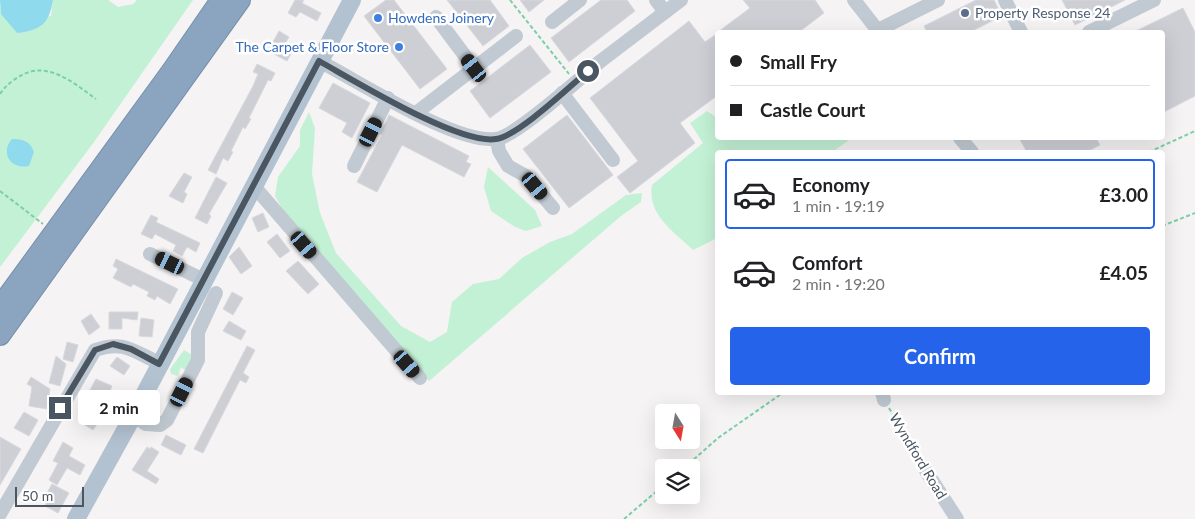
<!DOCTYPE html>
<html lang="en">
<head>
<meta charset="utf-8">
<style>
  body { margin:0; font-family:Lato,sans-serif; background:#f6f6f6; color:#202124; height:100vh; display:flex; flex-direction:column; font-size:19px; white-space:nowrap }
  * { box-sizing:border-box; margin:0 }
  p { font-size:16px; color:#757577 }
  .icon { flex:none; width:28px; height:28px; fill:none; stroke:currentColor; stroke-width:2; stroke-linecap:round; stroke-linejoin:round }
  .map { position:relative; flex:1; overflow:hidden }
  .side { position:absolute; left:715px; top:150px; width:450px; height:245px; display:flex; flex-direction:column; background:#fff; border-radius:5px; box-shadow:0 5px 20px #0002 }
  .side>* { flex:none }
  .guide { position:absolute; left:715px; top:30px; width:450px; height:110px; border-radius:5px; box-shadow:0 5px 20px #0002; display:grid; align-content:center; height:110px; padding:0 15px; background:#fff }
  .needle { width:32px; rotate:169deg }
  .fabs { position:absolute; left:655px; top:404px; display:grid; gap:10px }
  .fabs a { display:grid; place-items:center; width:45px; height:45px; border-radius:5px; background:#fff; box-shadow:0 5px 20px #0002; font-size:25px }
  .scale { position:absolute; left:15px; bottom:12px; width:69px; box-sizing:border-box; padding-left:5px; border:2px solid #4a5661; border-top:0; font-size:14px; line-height:18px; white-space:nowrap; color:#4a5661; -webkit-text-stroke:4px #fff; paint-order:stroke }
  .end { position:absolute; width:22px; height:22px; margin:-11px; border:6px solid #4a5661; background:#fff; box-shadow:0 0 0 2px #fff }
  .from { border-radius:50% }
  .bubble { position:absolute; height:35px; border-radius:5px; background:#fff; box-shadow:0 5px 20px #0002; font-size:16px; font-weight:700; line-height:35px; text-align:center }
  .car { position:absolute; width:15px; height:30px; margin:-15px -8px; border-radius:6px; box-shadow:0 0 4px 1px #0007; background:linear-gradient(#222 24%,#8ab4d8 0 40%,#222 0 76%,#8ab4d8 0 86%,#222 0) }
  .guide b { display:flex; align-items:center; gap:18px; height:48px; font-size:19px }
  .guide b+b { border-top:1px solid #e0e0e0 }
  .guide i { width:12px; height:12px; background:#202124 }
  ul { padding:9px 0 0; list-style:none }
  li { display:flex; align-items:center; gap:15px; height:70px; margin:0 10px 8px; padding:0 5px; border:2px solid transparent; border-radius:5px }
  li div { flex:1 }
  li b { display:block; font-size:19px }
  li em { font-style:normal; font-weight:700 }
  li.active { border-color:#2563eb }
  li>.icon { width:45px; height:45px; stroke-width:1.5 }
  .cta { display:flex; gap:10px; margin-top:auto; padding:10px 15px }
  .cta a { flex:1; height:58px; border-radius:5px; background:#2563eb; color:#fff; font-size:20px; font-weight:700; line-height:58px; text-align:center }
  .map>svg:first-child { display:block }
</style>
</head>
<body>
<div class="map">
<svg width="1195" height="519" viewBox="0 0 1195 519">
  <rect width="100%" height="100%" fill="#f5f3f3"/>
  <g fill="#c3f1d5">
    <polygon points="0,0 1,14 51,16 53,0 108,0 118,7 133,4 137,0 193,0 94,142 0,267"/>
    <path d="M707 111 717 118 718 138H852L832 152H718L717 238 693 250C673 231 647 215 652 185L703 143 690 123Z"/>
    <polygon points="309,112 315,128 312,174 320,213 336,253 401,326 430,342 447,332 452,302 473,284 499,279 522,258 550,242 572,234 626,195 642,193 641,202 621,216 429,381 288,219 275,196 278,177 300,146 300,130"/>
    <polygon points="488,167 535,210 542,226 526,231 515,227 491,211 484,187"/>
    <polygon points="184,350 194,356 186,371 181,367 178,376 171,374 170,369"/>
  </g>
  <g fill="#90daee">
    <path d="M0 0H53C49 24 41 30 17 33L1 14Z"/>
    <path d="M12 139C23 139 30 141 34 152L29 166C10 170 0 152 12 139Z"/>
  </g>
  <g fill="#cdcfd5" stroke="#d7d9de">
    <polygon points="295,0 304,0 302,3 321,13 317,21 300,12 296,17 288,13"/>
    <polygon points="386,0 394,0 447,69 420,89 364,16"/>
    <polygon points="447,0 490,0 509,26 483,46"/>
    <polygon points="520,0 544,0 529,12"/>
    <polygon points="601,0 627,0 635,11 569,62 551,38"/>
    <polygon points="743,0 815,0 824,13 799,32 718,32 750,8"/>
    <polygon points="976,0 994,0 1002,16 970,32 927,32 924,26"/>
    <polygon points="1062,0 1125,0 1075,25"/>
    <polygon points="1183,8 1195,32 1195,96 1162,113 1162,32 1134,32"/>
    <polygon points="689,21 705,42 718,33 718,95 680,123 695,143 630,193 617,177 638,161 590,98"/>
    <polygon points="279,31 289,37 283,47 292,52 287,61 268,51"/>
    <polygon points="530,45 551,72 490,118 470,91"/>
    <polygon points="257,64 275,73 271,81 268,80 249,118 251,119 245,129 243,127 231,151 233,152 228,161 223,158 216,174 208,170 253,86 258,74 253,72"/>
    <polygon points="333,83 370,103 352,138 342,132 347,123 319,108"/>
    <polygon points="389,115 469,156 466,162 471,164 464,177 402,145 377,192 357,182 382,135 380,134"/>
    <polygon points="567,115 613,175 569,208 523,149"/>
    <polygon points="1019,138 1096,138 1100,145 1086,152 1027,152"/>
    <polygon points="184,173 192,177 184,192 187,194 183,203 169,196"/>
    <polygon points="216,177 227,183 209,214 211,216 207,224 195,218"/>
    <polygon points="263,213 269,227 258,232 252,218"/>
    <polygon points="151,215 158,218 156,222 200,243 196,252 187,247 182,256 173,251 176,245 155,234 152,239 141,234"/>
    <polygon points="277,234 290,251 280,258 267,242"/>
    <polygon points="239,247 252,266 241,274 229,257"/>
    <polygon points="116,259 178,289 170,304 157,296 155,300 147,296 149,292 133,284 131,287 113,278 118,269 113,266"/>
    <polygon points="298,261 319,284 308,294 286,271"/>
    <polygon points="232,292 243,298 233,315 223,309"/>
    <polygon points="109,312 138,312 137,320 122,318 122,329 109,329"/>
    <polygon points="91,314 100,327 89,335 81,321"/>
    <polygon points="141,318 154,320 152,337 139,336"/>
    <polygon points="229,321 246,331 241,340 223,331"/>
    <polygon points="67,342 78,345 73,362 63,359"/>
    <polygon points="247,346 255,350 243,373 249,377 246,383 240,380 203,453 194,449"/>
    <polygon points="56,356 66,364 60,386 49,383"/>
    <polygon points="117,357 130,366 124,375 110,366"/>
    <polygon points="31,377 50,389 47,409 29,406 32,387 27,384"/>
    <polygon points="96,379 112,386 102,410 105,412 93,430 83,424 99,395 90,390"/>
    <polygon points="24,412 38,420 29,436 14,428"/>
    <polygon points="166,435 186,445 181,455 161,445"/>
    <polygon points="0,437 21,449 0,485"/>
    <polygon points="63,442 73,448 69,456 85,465 80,475 67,468 57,485 49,480 58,463 53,461"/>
    <polygon points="147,447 150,449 151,447 159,452 147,471 159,479 156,484 132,470"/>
    <polygon points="52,484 69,493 58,513 45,506 51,493 48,491"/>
  </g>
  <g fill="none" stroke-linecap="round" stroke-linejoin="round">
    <defs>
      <g id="highway">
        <polyline points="0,307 172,71 221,0"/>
        <polyline points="0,335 240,0"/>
      </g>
    </defs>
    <use href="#highway" stroke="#7690ad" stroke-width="22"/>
    <g stroke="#7ad0a6" stroke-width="2" stroke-dasharray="4 2.5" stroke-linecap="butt">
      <polyline points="510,0 569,74"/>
      <path d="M0 94C4 88 8 84 14 80 44 57 71 81 96 99"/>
      <polyline points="1149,152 1195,131"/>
      <polyline points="0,191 43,224"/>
      <polyline points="1162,226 1195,213"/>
      <polyline points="889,408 921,462"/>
      <polyline points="684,468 718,438 784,392"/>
      <polyline points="624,519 664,485"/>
    </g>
    <g stroke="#c1cad2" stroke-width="14">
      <polyline points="656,0 665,12"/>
      <polyline points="854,0 879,32"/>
      <polyline points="1005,0 1021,32"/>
      <polyline points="436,17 474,68"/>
      <polyline points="552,22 580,0"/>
      <polyline points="878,30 938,0"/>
      <polyline points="1089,32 1154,0"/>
      <path d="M319 61C358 81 455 144 496 139 516 137 582 76 602 60 628 40 655 20 681 0"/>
      <polyline points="562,93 613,160"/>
      <polyline points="416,113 516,36"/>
      <polyline points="960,138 972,152"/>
      <polyline points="497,139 499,151 508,166 526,176 553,208"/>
      <polyline points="354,166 388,98"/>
      <polyline points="253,185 420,378"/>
      <polyline points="150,254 204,280"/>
      <polyline points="882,392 884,400"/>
      <polyline points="133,416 146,424 160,425 167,420 198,360 198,332 216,293"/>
      <polyline points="926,471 957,519"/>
      <path d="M0 514 95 350C124 340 133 351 159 363"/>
    </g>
    <polyline stroke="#b3c2d1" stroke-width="18" points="76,519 133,416 352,0"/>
    <use href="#highway" stroke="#8ba5c1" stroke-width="20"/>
  </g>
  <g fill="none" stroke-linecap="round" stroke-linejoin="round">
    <path stroke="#4a5661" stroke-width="6" d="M60 408 95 350 113 344 131 349 159 364 319 61C355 81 459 145 496 139 518 136 569 87 588 71"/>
  </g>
  <circle fill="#5c6f8a" stroke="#fff" stroke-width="2" cx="965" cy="13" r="5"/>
  <g fill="#3f7fe0" stroke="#fff" stroke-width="2">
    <circle cx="378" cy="18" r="5"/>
    <circle cx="399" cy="47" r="5"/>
  </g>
  <g text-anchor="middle" stroke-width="5" stroke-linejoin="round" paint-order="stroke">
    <g font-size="14" fill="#4e5e75" stroke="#fff" text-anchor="start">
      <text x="975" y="18">Property Response 24</text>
    </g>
    <g font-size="14" fill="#366cbe" stroke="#fff" text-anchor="start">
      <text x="388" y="23">Howdens Joinery</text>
      <text x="389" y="52" text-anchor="end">The Carpet &amp; Floor Store</text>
    </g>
    <g font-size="14" fill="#4a5661" stroke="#fff">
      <text transform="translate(918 456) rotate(59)" y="5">Wyndford Road</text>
    </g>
  </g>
</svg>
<div class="fabs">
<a><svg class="needle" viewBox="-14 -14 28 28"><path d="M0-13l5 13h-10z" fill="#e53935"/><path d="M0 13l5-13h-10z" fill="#757577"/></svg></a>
<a><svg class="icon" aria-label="layers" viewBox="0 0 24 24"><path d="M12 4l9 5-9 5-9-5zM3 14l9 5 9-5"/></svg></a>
</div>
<div class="scale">50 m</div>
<i class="end from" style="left:588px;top:71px"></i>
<i class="end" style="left:60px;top:408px"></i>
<div class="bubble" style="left:78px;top:390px;width:82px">2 min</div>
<i class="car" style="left:474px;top:68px;rotate:323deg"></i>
<i class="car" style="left:371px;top:132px;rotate:27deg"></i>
<i class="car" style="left:535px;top:186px;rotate:140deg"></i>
<i class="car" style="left:304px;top:245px;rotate:139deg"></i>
<i class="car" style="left:170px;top:263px;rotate:296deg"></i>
<i class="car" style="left:407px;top:364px;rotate:139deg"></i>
<i class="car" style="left:182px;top:392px;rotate:27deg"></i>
<div class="guide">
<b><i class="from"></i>Small Fry</b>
<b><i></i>Castle Court</b>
</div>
<section class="side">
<ul>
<li class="active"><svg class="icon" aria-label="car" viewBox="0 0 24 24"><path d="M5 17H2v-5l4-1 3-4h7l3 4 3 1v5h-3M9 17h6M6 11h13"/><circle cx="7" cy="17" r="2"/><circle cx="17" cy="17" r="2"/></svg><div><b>Economy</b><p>1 min · 19:19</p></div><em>£3.00</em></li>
<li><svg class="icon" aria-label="car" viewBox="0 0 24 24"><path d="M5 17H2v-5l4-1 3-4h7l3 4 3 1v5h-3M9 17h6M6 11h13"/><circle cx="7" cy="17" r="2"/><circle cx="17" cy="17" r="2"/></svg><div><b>Comfort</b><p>2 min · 19:20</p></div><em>£4.05</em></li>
</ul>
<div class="cta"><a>Confirm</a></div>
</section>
</div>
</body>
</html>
